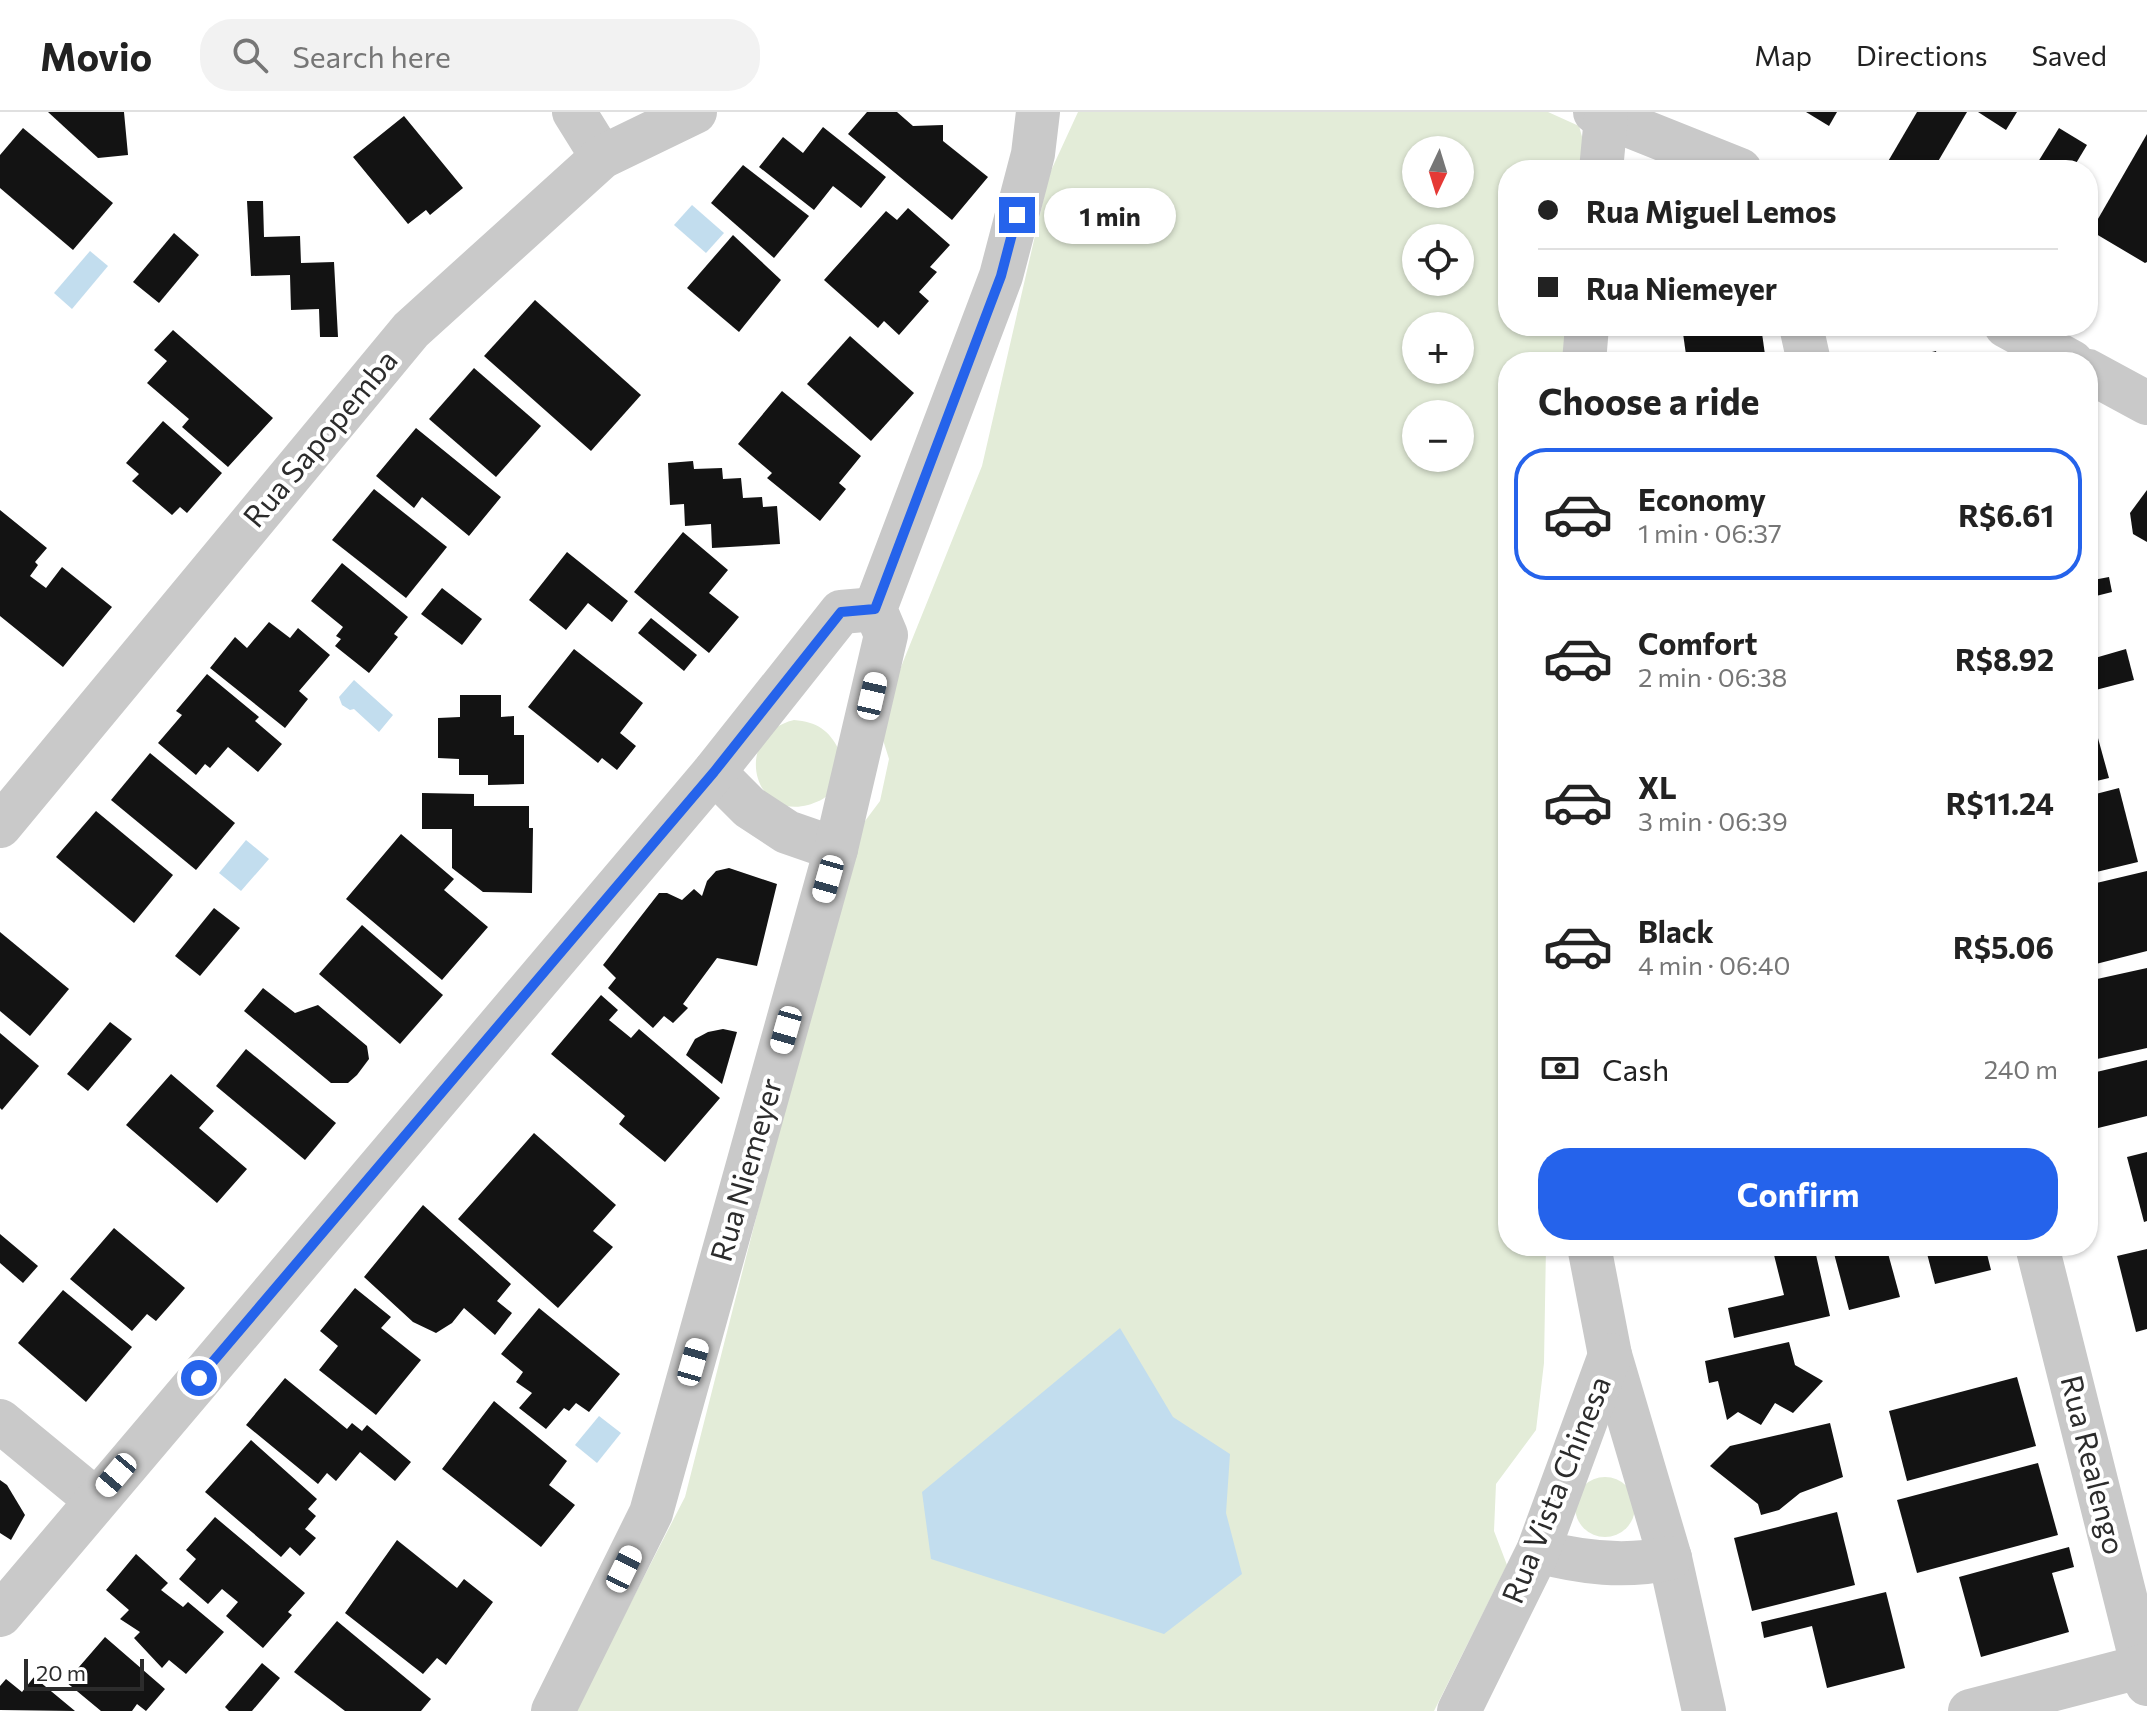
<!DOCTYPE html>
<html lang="en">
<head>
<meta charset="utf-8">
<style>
  body { margin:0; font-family:Commissioner,sans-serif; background:#f2f2f2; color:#222; height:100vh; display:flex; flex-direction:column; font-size:30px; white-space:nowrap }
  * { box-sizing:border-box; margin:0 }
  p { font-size:26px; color:#767676 }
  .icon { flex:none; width:44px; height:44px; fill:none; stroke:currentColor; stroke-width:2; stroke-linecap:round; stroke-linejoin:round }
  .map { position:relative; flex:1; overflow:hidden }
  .side { position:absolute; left:1498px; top:240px; width:600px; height:904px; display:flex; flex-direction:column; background:#fff; border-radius:32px; box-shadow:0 2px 6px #0004 }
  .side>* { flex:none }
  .top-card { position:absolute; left:1498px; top:48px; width:600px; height:176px; border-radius:32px; box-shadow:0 2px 6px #0004; display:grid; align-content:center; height:176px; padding:0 40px; background:#fff }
  .needle { width:52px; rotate:184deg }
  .tools { position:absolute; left:1402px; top:24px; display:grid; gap:16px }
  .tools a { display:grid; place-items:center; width:72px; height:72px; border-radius:50%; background:#fff; box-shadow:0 2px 6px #0004; font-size:40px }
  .scale { position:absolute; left:24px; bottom:20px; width:120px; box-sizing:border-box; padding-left:8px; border:4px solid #2c2c2c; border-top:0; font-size:22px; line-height:28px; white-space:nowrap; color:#2c2c2c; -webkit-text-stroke:6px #fff; paint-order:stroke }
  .end { position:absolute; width:36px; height:36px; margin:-18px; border:10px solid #2563eb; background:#fff; box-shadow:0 0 0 4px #fff }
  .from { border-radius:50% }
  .bubble { position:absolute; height:56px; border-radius:28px; background:#fff; box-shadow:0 2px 6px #0004; font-size:26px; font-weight:700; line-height:56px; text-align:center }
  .car { position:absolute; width:24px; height:48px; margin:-24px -12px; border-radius:10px; box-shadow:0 0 6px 2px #0007; background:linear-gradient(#fff 24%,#345 0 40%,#fff 0 76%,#345 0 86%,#fff 0) }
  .top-card b { display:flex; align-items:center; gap:28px; height:76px; font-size:30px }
  .top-card b+b { border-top:2px solid #e0e0e0 }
  .top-card i { width:20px; height:20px; background:#222 }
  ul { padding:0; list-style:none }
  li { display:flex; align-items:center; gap:24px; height:132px; margin:0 16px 12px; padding:0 24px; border:4px solid transparent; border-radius:32px }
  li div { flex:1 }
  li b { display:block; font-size:30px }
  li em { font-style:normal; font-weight:700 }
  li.current { border-color:#2563eb }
  li>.icon { width:72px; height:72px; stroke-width:1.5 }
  h2 { padding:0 40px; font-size:36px; line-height:96px }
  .pay { display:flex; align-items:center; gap:20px; height:88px; padding:0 40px; font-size:30px }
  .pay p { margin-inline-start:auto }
  .primary-button { display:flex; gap:16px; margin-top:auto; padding:16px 40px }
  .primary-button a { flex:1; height:92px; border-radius:32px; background:#2563eb; color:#fff; font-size:32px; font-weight:700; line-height:92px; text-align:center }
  header { display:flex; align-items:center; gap:48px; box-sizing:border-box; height:112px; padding:0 40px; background:#fff; border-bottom:2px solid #e0e0e0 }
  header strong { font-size:38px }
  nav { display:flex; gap:44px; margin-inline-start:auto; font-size:28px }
  .search { width:560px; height:72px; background:#f2f2f2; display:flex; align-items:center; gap:20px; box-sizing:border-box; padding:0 28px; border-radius:32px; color:#767676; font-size:30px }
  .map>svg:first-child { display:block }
</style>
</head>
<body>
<header>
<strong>Movio</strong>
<div class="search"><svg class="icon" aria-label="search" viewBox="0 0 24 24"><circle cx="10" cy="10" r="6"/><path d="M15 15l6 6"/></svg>Search here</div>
<nav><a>Map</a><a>Directions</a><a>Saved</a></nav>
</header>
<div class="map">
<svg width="2147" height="1599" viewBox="0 0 2147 1599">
  <rect width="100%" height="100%" fill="#fff"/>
  <g fill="#e3ecd8" fill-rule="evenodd">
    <path d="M1078 0H1548L1579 14 1588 46 1587 58H1508V214H1572L1569 250H1508V1134H1546L1544 1251 1536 1318 1496 1372 1494 1419 1507 1453 1434 1599H575L685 1385 853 725 880 689 889 647 878 612 982 354 1049 63ZM1416 38H1460V82H1416ZM1416 126H1460V170H1416ZM1416 214H1460V258H1416ZM1416 302H1460V346H1416Z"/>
    <path d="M794 608C817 610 829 618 839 638 837 650 836 671 830 680 826 687 815 691 808 693 752 708 732 623 794 608Z"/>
    <circle cx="1605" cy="1395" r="30"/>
  </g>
  <g fill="#c2ddee">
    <polygon points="692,93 724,121 706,141 674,113"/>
    <polygon points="90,139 108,154 72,197 54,181"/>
    <polygon points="354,568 393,603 379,620 354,597 350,598 342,593 339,585"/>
    <polygon points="246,728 269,747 241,779 219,761"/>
    <polygon points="1120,1216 1173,1305 1230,1342 1226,1401 1242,1462 1164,1522 931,1447 922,1380"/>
    <polygon points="599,1304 621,1321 597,1351 575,1333"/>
  </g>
  <g fill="#131313">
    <polygon points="48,0 124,0 128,43 98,46"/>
    <polygon points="867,0 897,0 913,14 943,13 943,29 988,65 952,108 848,22"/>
    <polygon points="1806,0 1837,0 1829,14"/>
    <polygon points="1917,0 1967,0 1933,58 1883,58"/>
    <polygon points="1978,0 2017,0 2006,18"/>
    <polygon points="404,4 463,76 430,103 426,98 408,112 353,45"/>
    <polygon points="823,15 886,65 861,96 833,74 814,98 759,55 783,25 803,41"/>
    <polygon points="23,16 113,91 73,138 0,76 0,43"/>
    <polygon points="2059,16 2087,33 2072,58 2033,58"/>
    <polygon points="2147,22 2147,150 2145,151 2091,119"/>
    <polygon points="743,53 809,104 774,146 711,91"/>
    <polygon points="247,89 263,89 264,125 300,124 301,151 334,150 338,225 320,225 319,197 291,198 290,163 251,164"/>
    <polygon points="908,96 950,133 930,155 937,160 919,180 929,189 899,223 884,209 878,216 824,168 886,99 897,108"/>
    <polygon points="174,121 199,143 159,191 133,170"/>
    <polygon points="733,123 781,168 739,220 687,176"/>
    <polygon points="535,188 641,283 591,339 484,244"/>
    <polygon points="1682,214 1761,214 1766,250 1687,250"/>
    <polygon points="173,218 273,306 228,355 182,315 189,307 147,271 167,249 154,238"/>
    <polygon points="850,224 914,281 871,329 807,272"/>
    <polygon points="1936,239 1939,250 1914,250 1912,245"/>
    <polygon points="474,256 541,314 496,365 429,307"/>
    <polygon points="782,279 861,344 839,371 846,377 820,409 767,366 772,361 738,332"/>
    <polygon points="163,309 222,361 187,401 180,395 172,403 132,369 139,362 126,351"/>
    <polygon points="416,316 501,385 469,424 422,385 414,396 376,364"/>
    <polygon points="693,349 694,357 722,356 723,367 741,366 743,386 762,385 763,395 777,394 780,432 712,436 711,412 685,414 684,392 670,393 668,351"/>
    <polygon points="374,377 447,435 406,486 332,428"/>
    <polygon points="2147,378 2147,430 2133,422 2130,401"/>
    <polygon points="0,398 47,436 35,450 38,453 30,464 46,476 62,455 112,495 63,555 0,504"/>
    <polygon points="683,420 728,458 709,481 739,505 709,541 634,480"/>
    <polygon points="567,440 628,489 612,510 588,491 566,518 529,488"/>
    <polygon points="342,451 408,505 394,522 398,525 369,561 335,534 341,527 336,524 343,515 311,489"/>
    <polygon points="2109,465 2112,480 2088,486 2088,469"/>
    <polygon points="442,476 482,507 462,533 421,502"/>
    <polygon points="651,506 697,543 684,559 638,521"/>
    <polygon points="269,510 290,526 298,516 330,543 299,579 308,587 285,616 210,556 235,525 247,536"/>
    <polygon points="574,537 643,591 620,621 636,634 617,658 602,646 598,651 528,595"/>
    <polygon points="2126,537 2134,568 2088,580 2088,548"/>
    <polygon points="207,562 259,605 255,609 282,632 258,660 228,635 210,656 205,652 196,663 158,631 182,603 176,599"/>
    <polygon points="460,583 501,583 501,605 514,604 514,623 524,623 524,672 488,673 488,663 459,663 459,647 438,646 438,606 460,605"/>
    <polygon points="2088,590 2109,666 2088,671"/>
    <polygon points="150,641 235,711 196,758 111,688"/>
    <polygon points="2119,676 2138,750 2088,762 2088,684"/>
    <polygon points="422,681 474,682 474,694 529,694 529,716 533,716 532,781 483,780 452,756 452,717 422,717"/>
    <polygon points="96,699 173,763 134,811 56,745"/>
    <polygon points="401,722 454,767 444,778 488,815 442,868 346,787"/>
    <polygon points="729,756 777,772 757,854 717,846 683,892 688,896 673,911 664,904 653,916 608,876 616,866 603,853 659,781 667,781 682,788 694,777 702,784 707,769 716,759"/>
    <polygon points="2147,759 2147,839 2088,854 2088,773"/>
    <polygon points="214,796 240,816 200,864 175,844"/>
    <polygon points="362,813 443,883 400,932 319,862"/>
    <polygon points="0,820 69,877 30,924 0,899"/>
    <polygon points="2147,856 2147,936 2088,949 2088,869"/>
    <polygon points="263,876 295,901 318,893 367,934 369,947 357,963 348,971 331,971 244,899"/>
    <polygon points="601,883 618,898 609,908 631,926 639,917 720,986 665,1050 619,1012 625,1004 551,942"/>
    <polygon points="110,910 132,927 88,979 67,962"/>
    <polygon points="723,917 737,920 722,972 686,943 695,927 708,920"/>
    <polygon points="0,921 39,954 2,998 0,996"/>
    <polygon points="246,937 336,1011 305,1048 216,974"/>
    <polygon points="2147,948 2147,1004 2090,1018 2088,962"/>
    <polygon points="171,962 214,999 199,1016 247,1057 217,1091 126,1013"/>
    <polygon points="534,1021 616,1093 593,1119 613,1135 558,1196 458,1107"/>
    <polygon points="2147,1040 2147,1109 2144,1110 2127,1045"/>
    <polygon points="423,1093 511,1172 497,1189 512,1201 495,1223 464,1196 452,1211 436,1221 413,1210 364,1165"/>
    <polygon points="114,1116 185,1176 156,1209 147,1202 132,1219 70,1167"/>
    <polygon points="0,1122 38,1154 23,1171 0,1151"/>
    <polygon points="1795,1134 1814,1134 1830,1204 1734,1226 1728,1196 1784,1183 1773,1139"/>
    <polygon points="1832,1134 1886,1134 1900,1185 1849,1198"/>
    <polygon points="1925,1134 1985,1134 1991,1158 1935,1172"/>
    <polygon points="2147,1137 2147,1217 2136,1220 2117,1144"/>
    <polygon points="355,1176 391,1205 381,1216 421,1248 376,1303 319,1258 338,1234 320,1219"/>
    <polygon points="63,1178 132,1235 86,1290 18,1231"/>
    <polygon points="539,1196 620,1262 589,1300 576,1291 569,1299 564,1296 546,1317 519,1296 532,1281 516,1270 523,1260 501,1242"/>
    <polygon points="1789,1230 1795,1253 1823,1269 1793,1301 1775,1291 1761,1313 1738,1300 1727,1308 1718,1269 1709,1271 1705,1249"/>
    <polygon points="2017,1265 2036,1334 1907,1369 1889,1299"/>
    <polygon points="285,1266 347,1317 352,1311 362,1319 367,1313 411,1350 395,1369 360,1340 336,1369 327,1361 318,1372 246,1313"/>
    <polygon points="494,1289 567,1349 549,1373 575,1393 541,1435 442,1357"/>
    <polygon points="1830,1311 1843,1365 1800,1381 1779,1398 1761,1403 1758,1392 1710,1354 1730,1334"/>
    <polygon points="251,1328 317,1387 308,1397 316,1404 305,1417 316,1426 300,1444 290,1435 281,1445 205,1380"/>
    <polygon points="2038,1351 2058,1423 1917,1461 1897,1388"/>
    <polygon points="0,1368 7,1373 25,1403 11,1428 0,1421"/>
    <polygon points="1837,1400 1855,1473 1752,1499 1734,1426"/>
    <polygon points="215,1405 305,1481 288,1500 292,1503 263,1536 226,1504 238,1490 222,1477 208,1492 179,1467 196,1447 186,1438"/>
    <polygon points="397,1428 457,1476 464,1467 493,1490 446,1553 437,1546 423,1562 345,1501"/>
    <polygon points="2069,1435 2074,1455 2052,1461 2069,1520 1981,1545 1959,1465"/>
    <polygon points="136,1442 168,1471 161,1478 183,1495 188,1490 224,1520 186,1562 169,1548 162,1556 134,1526 140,1520 120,1507 129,1498 106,1478"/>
    <polygon points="1886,1480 1905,1556 1827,1576 1812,1514 1764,1526 1761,1510"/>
    <polygon points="337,1509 431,1587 421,1599 345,1599 294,1560"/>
    <polygon points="105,1525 165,1577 146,1599 137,1592 132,1599 101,1599 66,1570"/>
    <polygon points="262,1551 280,1566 252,1599 229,1599 225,1595"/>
    <polygon points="34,1565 75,1599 0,1598 0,1574 6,1567 22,1580"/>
  </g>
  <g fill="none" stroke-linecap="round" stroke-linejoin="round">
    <g stroke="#c9c9c9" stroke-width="44">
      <polyline points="574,0 602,45"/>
      <polyline points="1595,0 1740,58"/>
      <polyline points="1601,58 1606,5"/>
      <polyline points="1801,214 1809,250"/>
      <polyline points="2006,214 2072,250"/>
      <polyline points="1584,250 1587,214"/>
      <polyline points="2088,259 2147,291"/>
      <polyline points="714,660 749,695 787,720 836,737"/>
      <polyline points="0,714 411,218 602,45 695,0"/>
      <polyline points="1589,1134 1610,1243 1670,1446 1704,1599"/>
      <polyline points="2037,1134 2147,1572"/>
      <polyline points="0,1309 96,1388"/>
      <path d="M1538 1439C1582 1451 1625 1456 1670 1446"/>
      <polyline points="0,1503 714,660 841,500 875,497"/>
      <polyline points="553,1599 651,1401 836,737 886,523 875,497 1001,164 1033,42 1038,0"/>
      <polyline points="1459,1599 1538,1439 1610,1243"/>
      <polyline points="1970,1599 2147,1553"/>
    </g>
  </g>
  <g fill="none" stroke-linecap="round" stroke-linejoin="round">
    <polyline stroke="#2563eb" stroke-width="10" points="199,1266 714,660 841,500 875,497 1001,164 1017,103"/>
  </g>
  <g text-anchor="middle" stroke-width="8" stroke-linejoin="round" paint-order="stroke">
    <g font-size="30" fill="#2c2c2c" stroke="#fff">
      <text transform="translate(321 327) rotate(-50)" y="10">Rua Sapopemba</text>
      <text transform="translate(747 1058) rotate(-74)" y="10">Rua Niemeyer</text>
      <text transform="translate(2092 1353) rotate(76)" y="10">Rua Realengo</text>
      <text transform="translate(1557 1378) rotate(-68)" y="10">Rua Vista Chinesa</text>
    </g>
  </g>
</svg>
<div class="tools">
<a><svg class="needle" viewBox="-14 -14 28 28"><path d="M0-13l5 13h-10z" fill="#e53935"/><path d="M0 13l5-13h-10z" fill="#767676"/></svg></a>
<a><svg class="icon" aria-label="locate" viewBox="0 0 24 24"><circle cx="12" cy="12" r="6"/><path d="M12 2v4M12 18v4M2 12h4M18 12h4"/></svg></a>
<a>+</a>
<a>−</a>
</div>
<div class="scale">20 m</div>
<i class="end from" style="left:199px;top:1266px"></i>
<i class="end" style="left:1017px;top:103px"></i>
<div class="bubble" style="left:1044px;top:76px;width:132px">1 min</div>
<i class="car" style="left:872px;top:584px;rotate:13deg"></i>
<i class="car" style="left:828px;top:767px;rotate:196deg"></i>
<i class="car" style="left:786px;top:918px;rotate:196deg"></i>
<i class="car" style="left:693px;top:1250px;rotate:16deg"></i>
<i class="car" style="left:116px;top:1363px;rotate:220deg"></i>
<i class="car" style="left:624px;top:1457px;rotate:26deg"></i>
<div class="top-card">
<b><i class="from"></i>Rua Miguel Lemos</b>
<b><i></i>Rua Niemeyer</b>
</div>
<section class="side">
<h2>Choose a ride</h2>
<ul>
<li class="current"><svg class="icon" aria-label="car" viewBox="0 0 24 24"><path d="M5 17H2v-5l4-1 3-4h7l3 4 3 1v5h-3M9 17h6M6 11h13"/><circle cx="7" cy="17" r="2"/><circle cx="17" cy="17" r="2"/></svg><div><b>Economy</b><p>1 min · 06:37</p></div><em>R$6.61</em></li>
<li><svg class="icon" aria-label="car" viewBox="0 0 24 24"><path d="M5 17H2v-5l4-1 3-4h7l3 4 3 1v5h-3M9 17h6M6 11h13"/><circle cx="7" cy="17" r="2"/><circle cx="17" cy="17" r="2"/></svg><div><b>Comfort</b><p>2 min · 06:38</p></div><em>R$8.92</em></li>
<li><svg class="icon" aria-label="car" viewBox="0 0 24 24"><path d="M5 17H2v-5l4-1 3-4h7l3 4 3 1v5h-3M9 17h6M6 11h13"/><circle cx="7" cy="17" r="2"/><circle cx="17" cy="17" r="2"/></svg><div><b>XL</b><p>3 min · 06:39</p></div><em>R$11.24</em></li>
<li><svg class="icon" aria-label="car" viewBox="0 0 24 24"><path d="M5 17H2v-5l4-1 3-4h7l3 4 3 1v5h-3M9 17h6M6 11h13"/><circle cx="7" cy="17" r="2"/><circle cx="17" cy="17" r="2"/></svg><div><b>Black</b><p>4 min · 06:40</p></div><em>R$5.06</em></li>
</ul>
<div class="pay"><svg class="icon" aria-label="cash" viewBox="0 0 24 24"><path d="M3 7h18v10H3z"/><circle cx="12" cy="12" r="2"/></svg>Cash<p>240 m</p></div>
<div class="primary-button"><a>Confirm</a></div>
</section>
</div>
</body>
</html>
